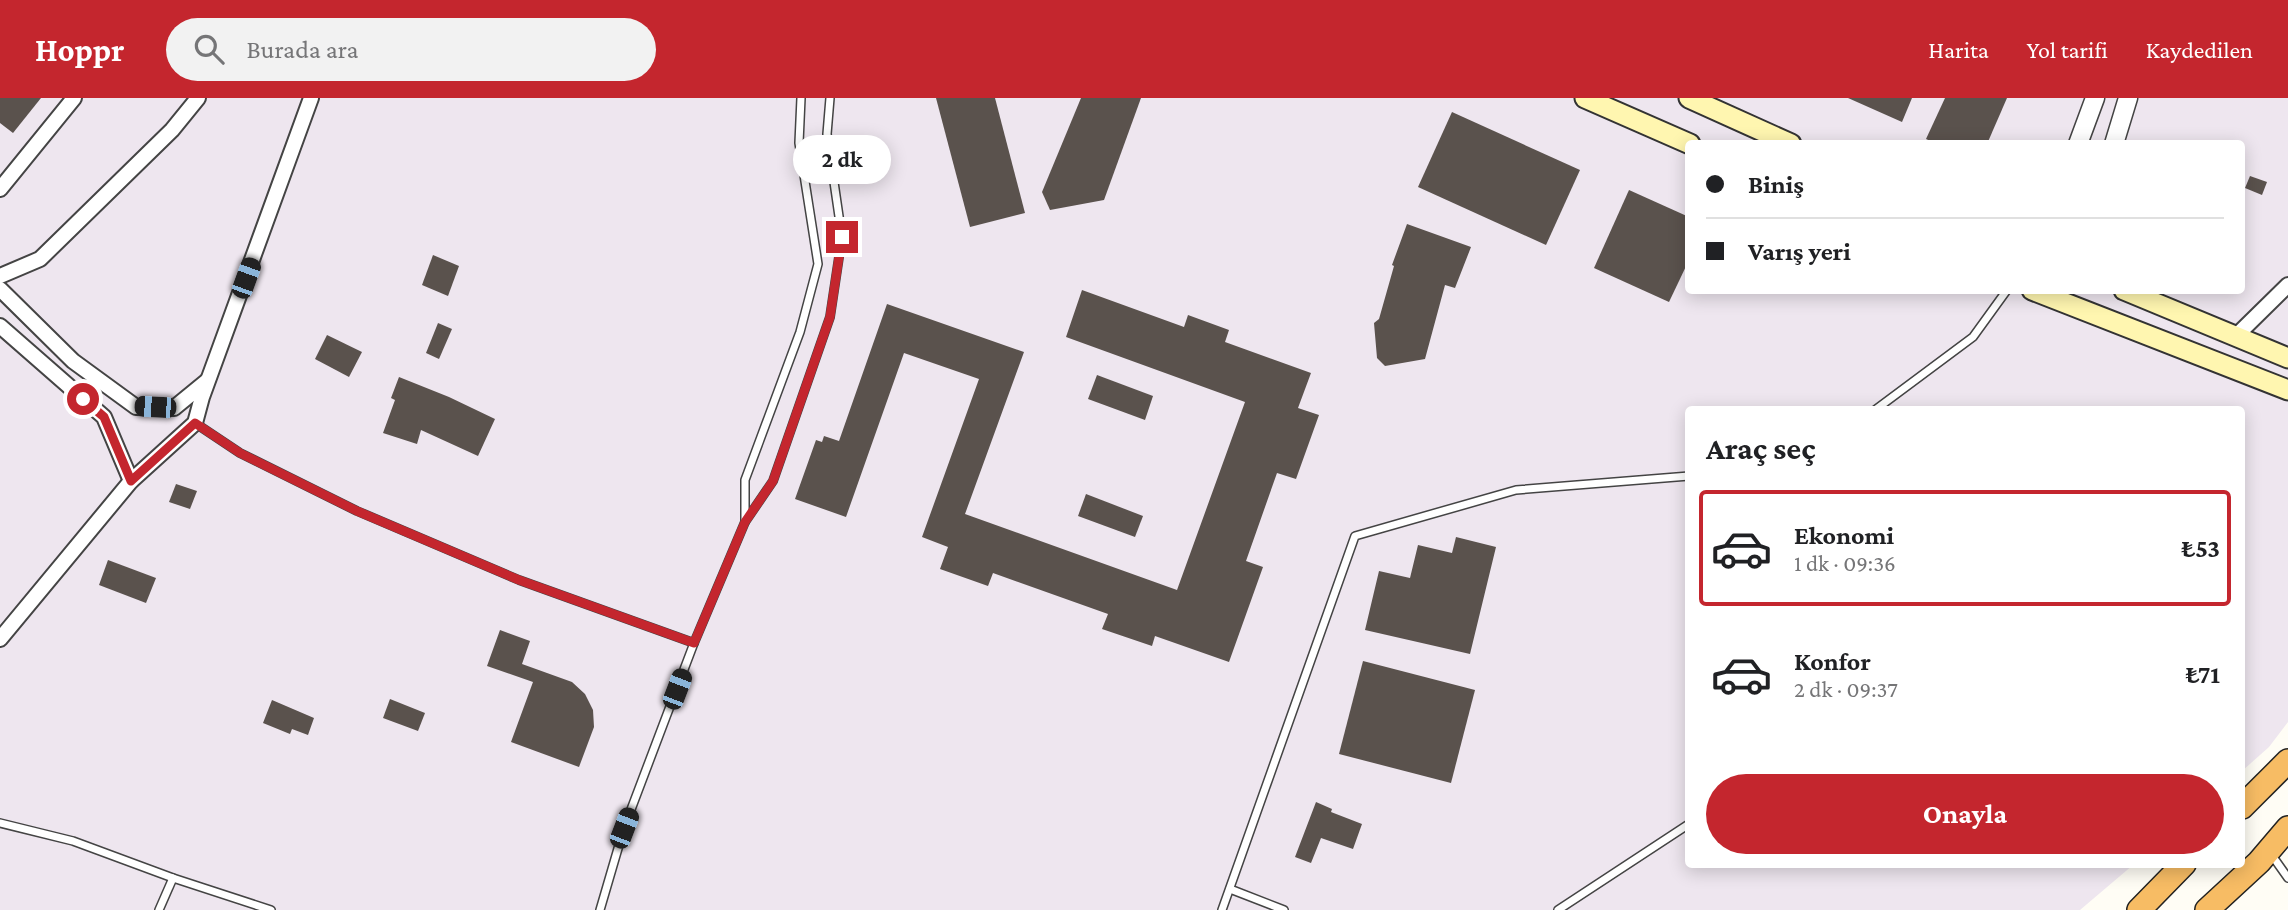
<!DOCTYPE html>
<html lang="tr">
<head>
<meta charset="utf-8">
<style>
  body { margin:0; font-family:"Crimson Pro",serif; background:#f2f2f2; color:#202124; height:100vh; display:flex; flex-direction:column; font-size:26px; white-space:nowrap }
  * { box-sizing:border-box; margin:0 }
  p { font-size:23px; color:#757577 }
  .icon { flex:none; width:38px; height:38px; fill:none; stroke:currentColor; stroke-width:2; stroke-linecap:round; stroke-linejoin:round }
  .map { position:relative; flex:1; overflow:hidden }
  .side { position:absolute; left:1685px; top:308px; width:560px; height:462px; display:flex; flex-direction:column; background:#fff; border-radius:7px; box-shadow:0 4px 18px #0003 }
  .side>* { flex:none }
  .banner { position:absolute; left:1685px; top:42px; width:560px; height:154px; border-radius:7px; box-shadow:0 4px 18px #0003; display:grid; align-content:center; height:154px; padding:0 21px; background:#fff }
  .end { position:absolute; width:32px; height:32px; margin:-16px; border:9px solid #c4262e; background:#fff; box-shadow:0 0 0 4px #fff }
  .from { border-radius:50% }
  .bubble { position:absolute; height:49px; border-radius:24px; background:#fff; box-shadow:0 4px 18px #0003; font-size:23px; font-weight:700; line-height:49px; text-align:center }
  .car { position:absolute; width:21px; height:42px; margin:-21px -10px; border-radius:9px; box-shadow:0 0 5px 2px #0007; background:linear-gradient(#222 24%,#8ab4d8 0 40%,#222 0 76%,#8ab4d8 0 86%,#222 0) }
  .banner b { display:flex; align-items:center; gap:24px; height:66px; font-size:26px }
  .banner b+b { border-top:2px solid #e0e0e0 }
  .banner i { width:18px; height:18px; background:#202124 }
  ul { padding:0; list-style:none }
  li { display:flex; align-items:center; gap:21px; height:116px; margin:0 14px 10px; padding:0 7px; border:4px solid transparent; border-radius:7px }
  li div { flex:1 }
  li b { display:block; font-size:26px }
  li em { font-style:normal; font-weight:700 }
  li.on { border-color:#c4262e }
  li>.icon { width:63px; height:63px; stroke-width:1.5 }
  h2 { padding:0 21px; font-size:32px; line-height:84px }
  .button { display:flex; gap:14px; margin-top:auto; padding:14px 21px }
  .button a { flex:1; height:80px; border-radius:42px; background:#c4262e; color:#fff; font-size:28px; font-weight:700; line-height:80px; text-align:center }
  header { display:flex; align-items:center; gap:42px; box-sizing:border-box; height:98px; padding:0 35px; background:#c4262e; color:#fff }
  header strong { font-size:33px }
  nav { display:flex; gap:38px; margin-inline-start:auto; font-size:24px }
  .search { width:490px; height:63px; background:#f2f2f2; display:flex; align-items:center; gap:18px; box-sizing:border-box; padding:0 24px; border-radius:38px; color:#757577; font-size:26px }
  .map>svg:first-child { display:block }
</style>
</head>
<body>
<header>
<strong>Hoppr</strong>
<div class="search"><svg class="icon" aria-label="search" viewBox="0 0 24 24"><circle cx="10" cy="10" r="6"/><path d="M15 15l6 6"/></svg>Burada ara</div>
<nav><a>Harita</a><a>Yol tarifi</a><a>Kaydedilen</a></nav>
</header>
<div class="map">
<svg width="2288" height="812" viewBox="0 0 2288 812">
  <rect width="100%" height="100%" fill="#fffdf5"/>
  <path fill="#eee6ef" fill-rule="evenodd" d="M0 0H2288V624L2269 649 2242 673V312H1689V766L2133 767 2080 812H0ZM1689 46H2242V192H1689Z"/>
  <g fill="#5a524d">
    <polygon points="0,0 41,0 13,35 0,25"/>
    <polygon points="936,0 995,0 1025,115 970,129"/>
    <polygon points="1081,0 1141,0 1104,102 1050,112 1042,94"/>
    <polygon points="1848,0 1912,0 1902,24"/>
    <polygon points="1945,0 2007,0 1987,46 1937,46 1926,41"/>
    <polygon points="1452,14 1580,72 1546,147 1418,89"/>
    <polygon points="2250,78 2267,84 2262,97 2245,90"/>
    <polygon points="1629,92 1689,119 1689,162 1669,204 1594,170"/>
    <polygon points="1407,126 1471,149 1455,190 1445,187 1425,261 1385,268 1377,260 1374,225 1379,221 1394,168 1392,167"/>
    <polygon points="433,157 459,168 448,198 422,187"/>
    <polygon points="1082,192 1184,229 1188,217 1229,232 1225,244 1311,275 1298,310 1319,317 1296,381 1277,375 1246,463 1263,469 1229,564 1155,538 1152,548 1102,531 1108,516 993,475 988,488 940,471 948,449 922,439 979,281 904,255 846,419 795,401 816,342 822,344 824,338 839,343 887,206 1024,254 965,416 1177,492 1245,304 1066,239"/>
    <polygon points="438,225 452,231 439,261 426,255"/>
    <polygon points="327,237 362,254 349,279 315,261"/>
    <polygon points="1097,277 1153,298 1145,322 1088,301"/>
    <polygon points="399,279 449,299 495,321 478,358 421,332 417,346 383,335 395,302 391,300"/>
    <polygon points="176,386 197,393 190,411 169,404"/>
    <polygon points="1086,396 1143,418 1135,439 1078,418"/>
    <polygon points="1456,439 1496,449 1470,556 1365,532 1379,473 1410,480 1418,447 1452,455"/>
    <polygon points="108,462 156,480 146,505 99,487"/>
    <polygon points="500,532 530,543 522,566 572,584 585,596 593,612 594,629 579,669 511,644 533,584 487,568"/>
    <polygon points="1363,563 1475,592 1451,685 1339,656"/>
    <polygon points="390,601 425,615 418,633 383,620"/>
    <polygon points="272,602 314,620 308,637 292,631 290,636 263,625"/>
    <polygon points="1316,704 1332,711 1331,714 1362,726 1353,751 1321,740 1311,765 1295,759"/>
  </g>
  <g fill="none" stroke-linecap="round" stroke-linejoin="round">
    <defs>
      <g id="service">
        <polyline points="1875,312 1973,239 2007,192"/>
        <polyline points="195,325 240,355 357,413 519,482 694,545 745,424 773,383 830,219 842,139 827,36 830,0"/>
        <polyline points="745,424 745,382 800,234 818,166 799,45 801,0"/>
        <polyline points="0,725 73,743 173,780 271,812"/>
        <polyline points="2271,756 2288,780"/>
        <polyline points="1230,791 1284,812"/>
        <polyline points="159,812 173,780"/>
        <polyline points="600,812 624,730 694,545"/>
        <polyline points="1222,812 1355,438 1516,392 1689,378"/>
        <polyline points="1558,812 1689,726"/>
      </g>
      <g id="minor">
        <polyline points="0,91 74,0"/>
        <polyline points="0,178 40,161 172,32 198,0"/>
        <polyline points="0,191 73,263 136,309 174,310 207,283"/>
        <polyline points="0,228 104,319 131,383"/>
        <polyline points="2235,239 2288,187"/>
        <polyline points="0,541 131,383 195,325 202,299 311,0"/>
      </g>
      <g id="tertiary">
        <polyline points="2078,46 2095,0"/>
        <polyline points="2114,46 2128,0"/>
      </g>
      <g id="secondary">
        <polyline points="1585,0 1690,46"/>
        <polyline points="1689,0 1791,46"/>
        <polyline points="2032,192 2288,292"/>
        <polyline points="2124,192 2288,260"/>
      </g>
      <g id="trunk">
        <polyline points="2242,709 2288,663"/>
        <polyline points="2139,812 2184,766"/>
        <polyline points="2207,812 2259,764 2288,730"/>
      </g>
    </defs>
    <use href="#service" stroke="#444" stroke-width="10"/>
    <use href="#minor" stroke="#444" stroke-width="18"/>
    <use href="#tertiary" stroke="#444" stroke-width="21"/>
    <use href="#secondary" stroke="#333" stroke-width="23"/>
    <use href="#trunk" stroke="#222" stroke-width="26"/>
    <use href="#service" stroke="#fff" stroke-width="7"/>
    <use href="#minor" stroke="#fff" stroke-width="14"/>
    <use href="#tertiary" stroke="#fff" stroke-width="18"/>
    <use href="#secondary" stroke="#fff6b0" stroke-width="19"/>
    <use href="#trunk" stroke="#f7bc64" stroke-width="23"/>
  </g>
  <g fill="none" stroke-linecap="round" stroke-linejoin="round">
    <polyline stroke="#c4262e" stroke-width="9" points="83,301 104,319 131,383 195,325 240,355 357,413 519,482 694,545 745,424 773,383 830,219 842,139"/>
  </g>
</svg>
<i class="end from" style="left:83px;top:301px"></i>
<i class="end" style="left:842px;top:139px"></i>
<div class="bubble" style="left:793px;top:37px;width:98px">2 dk</div>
<i class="car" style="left:246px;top:180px;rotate:20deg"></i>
<i class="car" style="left:155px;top:309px;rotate:273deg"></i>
<i class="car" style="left:677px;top:591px;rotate:21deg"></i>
<i class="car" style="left:624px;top:730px;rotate:21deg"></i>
<div class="banner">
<b><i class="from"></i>Biniş</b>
<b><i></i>Varış yeri</b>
</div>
<section class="side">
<h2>Araç seç</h2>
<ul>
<li class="on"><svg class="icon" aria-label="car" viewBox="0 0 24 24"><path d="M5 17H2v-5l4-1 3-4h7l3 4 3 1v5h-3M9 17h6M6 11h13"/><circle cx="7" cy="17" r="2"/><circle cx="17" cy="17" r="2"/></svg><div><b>Ekonomi</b><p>1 dk · 09:36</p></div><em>₺53</em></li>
<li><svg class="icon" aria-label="car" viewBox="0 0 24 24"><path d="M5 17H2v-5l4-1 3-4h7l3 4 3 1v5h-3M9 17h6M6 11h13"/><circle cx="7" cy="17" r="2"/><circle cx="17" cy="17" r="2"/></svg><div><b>Konfor</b><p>2 dk · 09:37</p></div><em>₺71</em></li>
</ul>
<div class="button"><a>Onayla</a></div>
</section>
</div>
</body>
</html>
